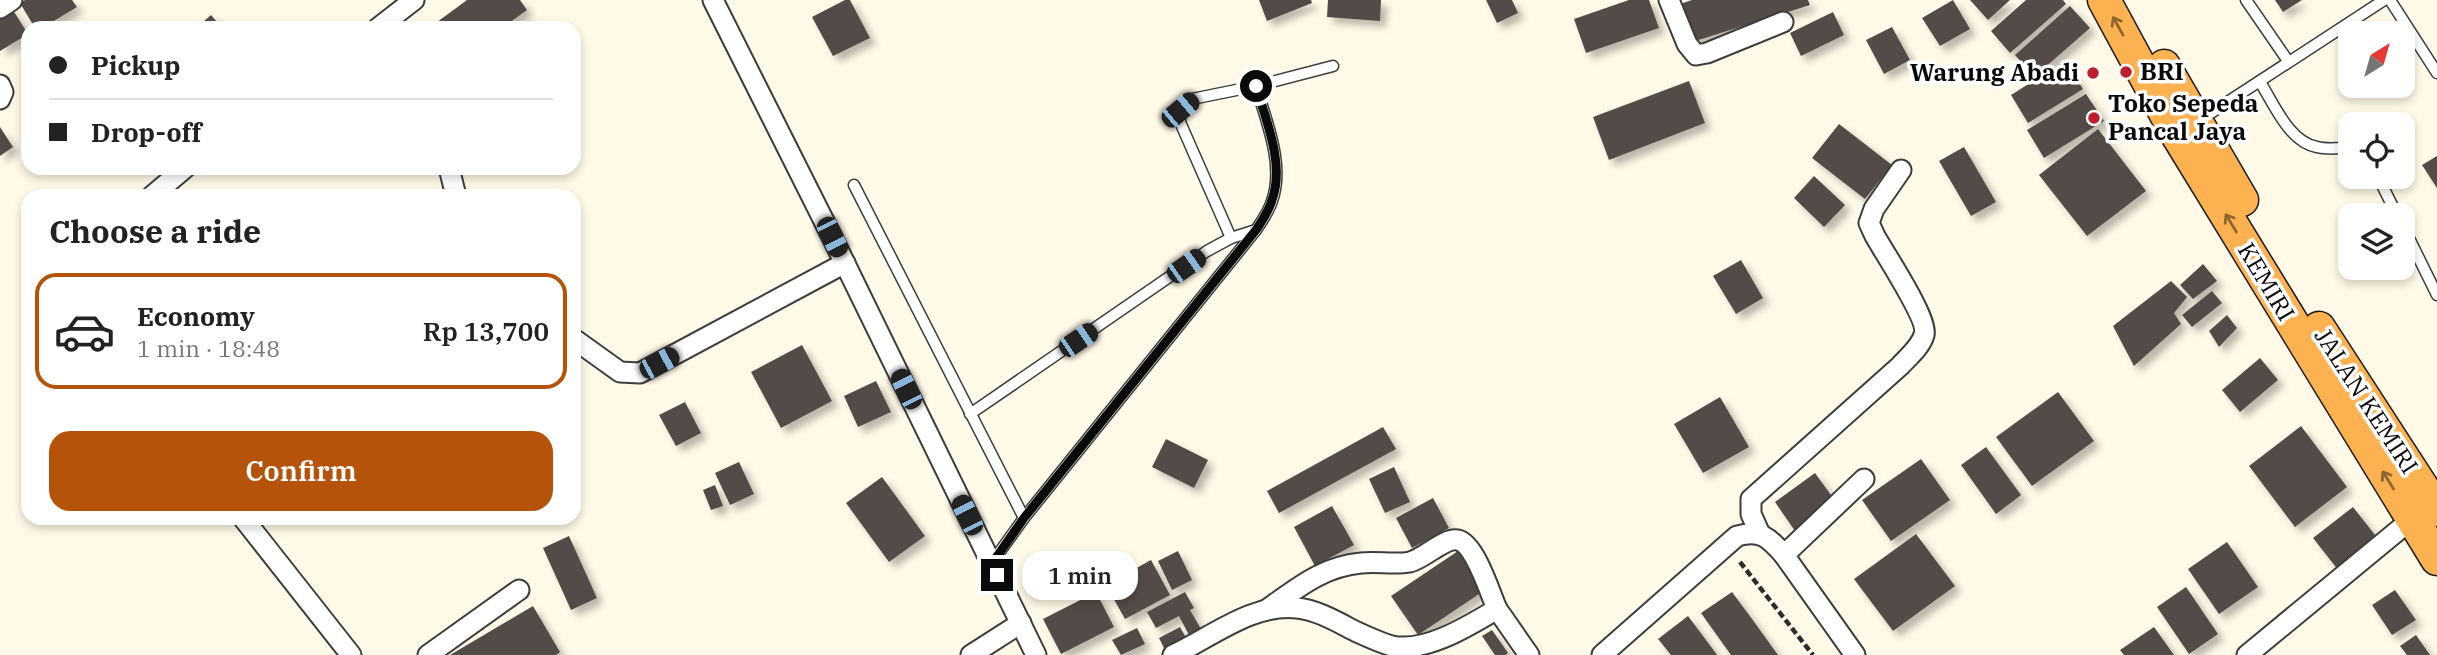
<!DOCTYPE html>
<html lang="en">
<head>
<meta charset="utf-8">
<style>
  body { margin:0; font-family:"IBM Plex Serif",serif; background:#f6f6f6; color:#222; height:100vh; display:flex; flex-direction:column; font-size:26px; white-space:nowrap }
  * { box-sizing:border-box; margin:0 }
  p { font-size:23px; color:#767676 }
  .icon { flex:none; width:38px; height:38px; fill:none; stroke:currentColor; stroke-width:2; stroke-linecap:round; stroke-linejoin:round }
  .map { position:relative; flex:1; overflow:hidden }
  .panel { position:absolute; left:21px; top:189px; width:560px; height:336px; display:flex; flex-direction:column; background:#fff; border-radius:21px; box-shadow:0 4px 10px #0003 }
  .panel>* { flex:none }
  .guide { position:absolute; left:21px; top:21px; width:560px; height:154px; border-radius:21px; box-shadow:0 4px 10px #0003; display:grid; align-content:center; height:154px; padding:0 28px; background:#fff }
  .needle { width:46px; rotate:37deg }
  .fabs { position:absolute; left:2338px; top:21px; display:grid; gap:14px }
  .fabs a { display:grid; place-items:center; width:77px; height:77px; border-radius:14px; background:#fff; box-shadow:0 4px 10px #0003; font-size:35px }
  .end { position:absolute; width:32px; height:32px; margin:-16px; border:9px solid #0a0a0a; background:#fff; box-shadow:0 0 0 4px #fff }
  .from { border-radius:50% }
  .bubble { position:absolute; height:49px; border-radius:21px; background:#fff; box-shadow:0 4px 10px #0003; font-size:23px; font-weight:600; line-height:49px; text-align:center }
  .car { position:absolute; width:21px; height:42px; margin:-21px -10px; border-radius:9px; box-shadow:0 0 5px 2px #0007; background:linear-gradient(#222 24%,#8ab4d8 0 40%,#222 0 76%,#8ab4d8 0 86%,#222 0) }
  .guide b { display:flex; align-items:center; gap:24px; height:66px; font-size:26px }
  .guide b+b { border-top:2px solid #e0e0e0 }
  .guide i { width:18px; height:18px; background:#222 }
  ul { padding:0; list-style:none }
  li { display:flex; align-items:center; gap:21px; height:116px; margin:0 14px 10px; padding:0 14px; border:4px solid transparent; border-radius:21px }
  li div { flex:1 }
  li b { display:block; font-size:26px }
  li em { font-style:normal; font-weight:600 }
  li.current { border-color:#b45309 }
  li>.icon { width:63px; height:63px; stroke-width:1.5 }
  h2 { padding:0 28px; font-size:32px; line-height:84px }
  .button { display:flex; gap:14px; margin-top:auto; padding:14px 28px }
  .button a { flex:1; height:80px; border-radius:21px; background:#b45309; color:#fff; font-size:28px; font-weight:600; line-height:80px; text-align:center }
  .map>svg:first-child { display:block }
</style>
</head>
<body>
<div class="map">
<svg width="2437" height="655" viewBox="0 0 2437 655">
  <defs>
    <filter id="shadow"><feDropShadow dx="6" dy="6" stdDeviation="3.5" flood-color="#0004"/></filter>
  </defs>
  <rect width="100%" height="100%" fill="#fff9e7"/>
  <g fill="#534b46" filter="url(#shadow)">
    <polygon points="25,0 72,0 77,7 42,28 35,28 20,3"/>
    <polygon points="467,0 520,0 527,10 502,28 429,28"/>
    <polygon points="845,0 850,0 870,38 833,56 812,17"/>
    <polygon points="1259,0 1311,0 1312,3 1267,21"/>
    <polygon points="1328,0 1381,0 1380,21 1327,17"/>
    <polygon points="1486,0 1512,0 1518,13 1497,23"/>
    <polygon points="1629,0 1649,0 1659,28 1586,53 1574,19"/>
    <polygon points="1692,0 1808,0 1810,5 1692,42 1680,4"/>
    <polygon points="1953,0 1970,29 1940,46 1922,18"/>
    <polygon points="1970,0 2010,0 1988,20"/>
    <polygon points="2026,0 2063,0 2066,4 2010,53 1991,31"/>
    <polygon points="2275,0 2302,0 2283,12"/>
    <polygon points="2070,6 2090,28 2034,77 2015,55"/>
    <polygon points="11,7 28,34 0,51 0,14"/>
    <polygon points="1833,12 1844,35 1801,56 1790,33"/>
    <polygon points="211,15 222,28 196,28"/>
    <polygon points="1892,27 1910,60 1884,74 1866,40"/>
    <polygon points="2065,61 2083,89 2028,123 2011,95"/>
    <polygon points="1689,81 1705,123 1609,160 1593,117"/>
    <polygon points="2086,94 2104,121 2044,158 2027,130"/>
    <polygon points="1839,124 1892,165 1865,199 1812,158"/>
    <polygon points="0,127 13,147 0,156"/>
    <polygon points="2098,129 2146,191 2087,236 2039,175"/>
    <polygon points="1964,147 1996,202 1971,216 1939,161"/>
    <polygon points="2437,156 2437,188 2422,165"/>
    <polygon points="1814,176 1845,205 1824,227 1794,198"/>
    <polygon points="1741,260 1763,298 1736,314 1713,276"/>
    <polygon points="2203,264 2217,281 2193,299 2180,285"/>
    <polygon points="2171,281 2187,297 2174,313 2181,324 2134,366 2113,326"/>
    <polygon points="2212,291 2222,303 2192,327 2182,315"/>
    <polygon points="2227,315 2237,328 2219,347 2209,331"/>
    <polygon points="802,345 832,401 781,428 751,372"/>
    <polygon points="2260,358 2278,380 2240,412 2222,390"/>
    <polygon points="876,381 891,412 858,427 844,396"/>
    <polygon points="2058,392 2094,441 2032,486 1996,437"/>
    <polygon points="1720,397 1749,447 1703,473 1674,424"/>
    <polygon points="685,402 701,433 676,446 659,415"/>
    <polygon points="2301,426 2347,487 2295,527 2249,466"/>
    <polygon points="1383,427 1396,449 1279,513 1267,491"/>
    <polygon points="1166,439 1208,460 1194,488 1152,467"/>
    <polygon points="1986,447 2021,495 1996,514 1961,465"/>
    <polygon points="1921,459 1950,500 1891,541 1862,500"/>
    <polygon points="739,462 754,494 730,505 715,473"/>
    <polygon points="1394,467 1410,502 1385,513 1369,479"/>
    <polygon points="1815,473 1836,502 1795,531 1775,502"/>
    <polygon points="882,477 925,536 889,562 846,503"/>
    <polygon points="715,485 723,506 711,510 703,490"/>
    <polygon points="1433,498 1449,528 1412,548 1396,518"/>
    <polygon points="1332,506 1354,545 1315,566 1294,527"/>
    <polygon points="2353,507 2379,540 2339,571 2313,538"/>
    <polygon points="1916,534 1955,586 1893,631 1854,579"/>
    <polygon points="569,536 597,598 571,610 543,548"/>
    <polygon points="2227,542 2258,587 2219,614 2188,569"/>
    <polygon points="1178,551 1192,580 1172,590 1158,561"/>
    <polygon points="1458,551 1485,590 1418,635 1391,596"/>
    <polygon points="1151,560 1170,595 1125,619 1106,585"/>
    <polygon points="2186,587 2218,634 2189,654 2157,607"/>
    <polygon points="2395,590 2416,620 2392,635 2372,605"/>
    <polygon points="1096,592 1114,627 1061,654 1043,619"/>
    <polygon points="1185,592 1194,608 1190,610 1201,629 1189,635 1179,616 1156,628 1147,612"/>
    <polygon points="1732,592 1752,619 1778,655 1731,655 1701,613"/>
    <polygon points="533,606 560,652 556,655 450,655"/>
    <polygon points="1688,616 1712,648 1717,655 1671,655 1658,639"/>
    <polygon points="1180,627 1189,643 1167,654 1159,638"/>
    <polygon points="2154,627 2174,655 2124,655 2120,650"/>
    <polygon points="1137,628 1145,644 1121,655 1112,640"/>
    <polygon points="1492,630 1508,653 1505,655 1495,655 1482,636"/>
    <polygon points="2416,635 2430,655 2407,655 2400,646"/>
  </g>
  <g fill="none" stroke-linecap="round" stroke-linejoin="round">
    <defs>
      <g id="service">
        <polyline points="2246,0 2288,61"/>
        <polyline points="2390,0 2437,73"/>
        <path d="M2260 82C2274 104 2289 142 2317 147 2328 150 2339 147 2350 149"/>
        <polyline points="2200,120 2384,0"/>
        <polyline points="2378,177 2397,215"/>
        <polyline points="854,185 1024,518"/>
        <polyline points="2403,226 2437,295"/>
        <polyline points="1231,238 1180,122 1180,109 1192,99 1256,86"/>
        <polyline points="970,414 1207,251 1231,238 1256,230"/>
        <path d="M991 564 1024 518 1256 230C1262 221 1269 211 1272 201 1285 164 1266 121 1256 86L1333 66"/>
      </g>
      <g id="minor">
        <polyline points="713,0 832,237 1036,655"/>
        <polyline points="1669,0 1687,44 1696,55 1707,53 1783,22"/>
        <polyline points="0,8 12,0"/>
        <polyline points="378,28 414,0"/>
        <polyline points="0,85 3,92 0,99"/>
        <polyline points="449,168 456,196"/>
        <polyline points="152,196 185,168"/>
        <polyline points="574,339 620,372 640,373 845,263"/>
        <polyline points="243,518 351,655"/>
        <path d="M1760 534 1751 514V499L1900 366C1908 357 1920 348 1924 335 1929 320 1885 254 1875 236L1869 223 1874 209 1901 170"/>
        <polyline points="1784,555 1864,479"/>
        <path d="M1266 610C1298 588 1321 567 1361 563 1377 561 1393 565 1410 562 1425 558 1445 537 1458 540 1475 544 1490 593 1497 609"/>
        <polyline points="428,655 519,590"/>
        <polyline points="971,655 1021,623"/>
        <path d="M1173 655C1212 637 1252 603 1297 608 1318 610 1339 623 1357 632 1368 637 1381 643 1392 646 1426 653 1470 625 1497 609L1529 655"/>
        <path d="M1602 655 1737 536C1761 529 1769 538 1784 555L1855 655"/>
        <polyline points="2247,655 2412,519"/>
      </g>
      <g id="trunk">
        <polyline points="2104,0 2176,133 2437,559"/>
        <polyline points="2164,66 2242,200"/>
        <polyline points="2319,328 2437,510"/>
      </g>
    </defs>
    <use href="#service" stroke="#3d3d3d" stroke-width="13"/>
    <use href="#minor" stroke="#3d3d3d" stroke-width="23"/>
    <use href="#trunk" stroke="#1b1b1b" stroke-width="35"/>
    <polyline stroke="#2c2c2c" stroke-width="4.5" stroke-dasharray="7 3.5" stroke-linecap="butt" points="1740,562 1813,655"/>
    <use href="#service" stroke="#fff" stroke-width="10"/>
    <use href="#minor" stroke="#fff" stroke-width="19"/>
    <use href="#trunk" stroke="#fcb251" stroke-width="32"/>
  </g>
  <defs><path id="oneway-shaft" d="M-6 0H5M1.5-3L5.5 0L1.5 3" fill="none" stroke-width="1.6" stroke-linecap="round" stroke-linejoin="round" transform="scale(1.75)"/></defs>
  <g stroke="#8f6631">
    <use href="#oneway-shaft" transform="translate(2118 26) rotate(-119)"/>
    <use href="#oneway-shaft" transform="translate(2231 223) rotate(-121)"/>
    <use href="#oneway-shaft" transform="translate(2388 480) rotate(-122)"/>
  </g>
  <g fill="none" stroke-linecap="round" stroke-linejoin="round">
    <path stroke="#0a0a0a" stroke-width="9" d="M997 575 991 565 1024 518 1256 230C1262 221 1269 211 1272 200 1285 164 1266 121 1256 86"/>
  </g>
  <g fill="#bd1f2c" stroke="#fff" stroke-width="2.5">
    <circle cx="2126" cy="72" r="7"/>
    <circle cx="2093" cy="73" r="7"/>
    <circle cx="2094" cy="118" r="7"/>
  </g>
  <g text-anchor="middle" stroke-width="7" stroke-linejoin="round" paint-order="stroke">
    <g font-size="24" font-weight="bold" fill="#0a0a0a" stroke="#fff" text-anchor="start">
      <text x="2140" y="80">BRI</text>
      <text x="2079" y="81" text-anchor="end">Warung Abadi</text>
      <text x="2108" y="112">Toko Sepeda<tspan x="2108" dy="28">Pancal Jaya</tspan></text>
    </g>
    <g font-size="24" fill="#0a0a0a" stroke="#fff">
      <text transform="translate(2266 282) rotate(59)" y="8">KEMIRI</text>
      <text transform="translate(2366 401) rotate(57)" y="8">JALAN KEMIRI</text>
    </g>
  </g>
</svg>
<div class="fabs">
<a><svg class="needle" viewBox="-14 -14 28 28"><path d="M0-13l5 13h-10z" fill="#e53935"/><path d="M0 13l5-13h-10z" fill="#767676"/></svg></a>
<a><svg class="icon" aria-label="locate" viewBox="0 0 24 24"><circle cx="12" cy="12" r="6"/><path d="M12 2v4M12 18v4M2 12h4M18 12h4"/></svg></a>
<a><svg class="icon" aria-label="layers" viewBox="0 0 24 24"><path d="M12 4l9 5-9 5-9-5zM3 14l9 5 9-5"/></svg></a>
</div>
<i class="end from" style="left:1256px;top:86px"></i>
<i class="end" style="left:997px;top:575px"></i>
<div class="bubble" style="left:1022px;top:551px;width:116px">1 min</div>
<i class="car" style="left:1180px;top:110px;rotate:50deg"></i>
<i class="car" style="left:832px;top:237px;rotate:154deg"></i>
<i class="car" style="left:1186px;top:266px;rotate:55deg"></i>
<i class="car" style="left:1078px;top:340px;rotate:56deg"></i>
<i class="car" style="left:659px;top:363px;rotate:62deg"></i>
<i class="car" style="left:906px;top:389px;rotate:334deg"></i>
<i class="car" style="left:967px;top:515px;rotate:334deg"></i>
<div class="guide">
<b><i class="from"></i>Pickup</b>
<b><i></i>Drop-off</b>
</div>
<section class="panel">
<h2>Choose a ride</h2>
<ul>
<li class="current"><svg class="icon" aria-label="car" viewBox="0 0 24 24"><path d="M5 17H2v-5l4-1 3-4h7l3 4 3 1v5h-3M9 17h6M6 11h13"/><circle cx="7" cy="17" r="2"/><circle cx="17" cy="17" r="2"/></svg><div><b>Economy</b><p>1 min · 18:48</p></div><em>Rp 13,700</em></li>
</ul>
<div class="button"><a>Confirm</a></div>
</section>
</div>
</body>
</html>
